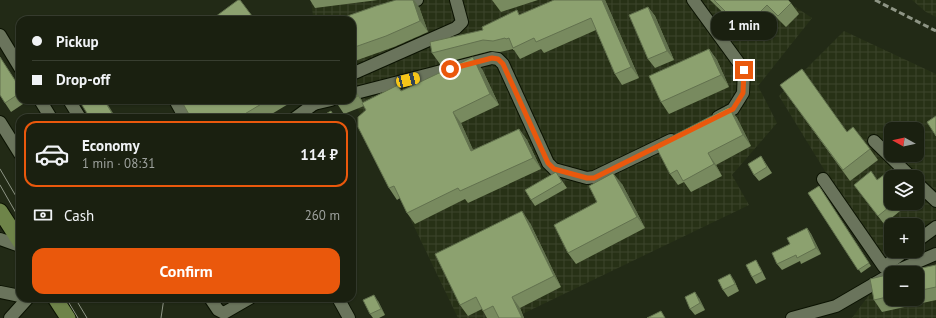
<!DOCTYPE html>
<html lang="en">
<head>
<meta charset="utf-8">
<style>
  body { margin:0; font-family:"PT Sans",sans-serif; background:#232819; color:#f1f3f6; height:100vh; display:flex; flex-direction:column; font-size:15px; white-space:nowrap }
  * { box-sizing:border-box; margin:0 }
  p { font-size:13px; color:#9fa39f }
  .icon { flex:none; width:22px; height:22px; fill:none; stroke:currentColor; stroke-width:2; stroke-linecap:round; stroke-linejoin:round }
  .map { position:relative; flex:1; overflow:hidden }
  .drawer { position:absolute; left:16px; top:114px; width:340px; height:188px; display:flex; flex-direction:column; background:#1a2010; border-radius:12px; box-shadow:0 1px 3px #0004,0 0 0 1px #383e30 }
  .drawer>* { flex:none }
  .hud { position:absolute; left:16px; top:16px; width:340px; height:88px; border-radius:12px; box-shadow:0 1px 3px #0004,0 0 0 1px #383e30; display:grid; align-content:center; height:88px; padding:0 16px; background:#1a2010 }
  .needle { width:26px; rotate:278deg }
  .controls { position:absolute; left:884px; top:122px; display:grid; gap:8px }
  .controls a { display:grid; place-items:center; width:40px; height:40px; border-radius:8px; background:#1a2010; box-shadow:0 1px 3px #0004,0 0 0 1px #383e30; font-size:20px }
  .end { position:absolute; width:18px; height:18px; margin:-9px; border:5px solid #ea580c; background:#fff; box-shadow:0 0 0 2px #fff }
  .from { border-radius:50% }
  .bubble { position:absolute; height:28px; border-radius:12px; background:#1a2010; box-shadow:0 1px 3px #0004,0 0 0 1px #383e30; font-size:13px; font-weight:600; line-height:28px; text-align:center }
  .car { position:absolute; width:12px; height:24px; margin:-12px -6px; border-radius:5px; box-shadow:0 0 3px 1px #0007; background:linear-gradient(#f5c518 24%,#345 0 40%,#f5c518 0 76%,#345 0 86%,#f5c518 0) }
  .hud b { display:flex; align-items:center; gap:14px; height:38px; font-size:15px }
  .hud b+b { border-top:1px solid #383e30 }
  .hud i { width:10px; height:10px; background:#f1f3f6 }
  ul { padding:7px 0 0; list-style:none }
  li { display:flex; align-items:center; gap:12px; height:66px; margin:0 8px 6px; padding:0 8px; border:2px solid transparent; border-radius:12px }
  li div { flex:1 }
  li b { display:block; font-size:15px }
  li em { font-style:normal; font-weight:600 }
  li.current { border-color:#ea580c }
  li>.icon { width:36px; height:36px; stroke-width:1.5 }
  .pay { display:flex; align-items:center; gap:10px; height:44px; padding:0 16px; font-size:15px }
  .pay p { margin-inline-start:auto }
  .cta { display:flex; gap:8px; margin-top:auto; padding:8px 16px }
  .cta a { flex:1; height:46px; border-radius:12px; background:#ea580c; color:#fff; font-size:16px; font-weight:600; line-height:46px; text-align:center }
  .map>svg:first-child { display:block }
</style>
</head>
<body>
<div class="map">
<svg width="936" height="318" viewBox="0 0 936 318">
  <defs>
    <pattern id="industrial-grid" width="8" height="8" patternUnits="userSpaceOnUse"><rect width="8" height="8" fill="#273116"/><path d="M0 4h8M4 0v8" fill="none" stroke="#3c452c"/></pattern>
  </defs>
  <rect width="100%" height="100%" fill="#222a16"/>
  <g fill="url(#industrial-grid)" fill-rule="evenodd">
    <polygon points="311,0 785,0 812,18 758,86 777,123 732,175 749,205 514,318 458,318 352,97 352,20 315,20 313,16"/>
    <polygon points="912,0 936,0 936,17 926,12"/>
    <path d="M844 31 936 74V219L917 236V225H891V251H901L884 267 779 96ZM891 129H917V155H891ZM891 177H917V203H891Z"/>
    <polygon points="936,264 936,318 852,318 872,291 891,299 917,299 917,273 915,273"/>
  </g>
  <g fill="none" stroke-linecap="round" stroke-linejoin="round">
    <defs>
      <g id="minor">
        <polyline points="693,0 744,70 743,93 733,109 718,117"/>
        <polyline points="399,5 417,0"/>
        <polyline points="0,35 20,68"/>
        <polyline points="352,74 456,28 462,22 456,0"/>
        <polyline points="352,94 492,58 498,59 503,64 548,163 554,169 587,178 594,177 671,140"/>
        <polyline points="40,100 51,118"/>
        <polyline points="69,100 80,118"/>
        <polyline points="175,100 185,118"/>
        <polyline points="314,104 331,100"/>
        <polyline points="295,118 314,104 318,100"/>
        <polyline points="0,122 20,154"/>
        <polyline points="874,141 911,177"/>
        <polyline points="823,179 884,267 905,251"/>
        <polyline points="917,183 936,201"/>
        <polyline points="0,239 20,246"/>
        <polyline points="917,241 936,227"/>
        <polyline points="894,273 901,269 936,254"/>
        <polyline points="0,292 20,296"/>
        <polyline points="210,298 218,310 224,313 250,298"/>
        <polyline points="338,298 349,318"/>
        <polyline points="10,318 28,298"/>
        <polyline points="792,318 836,306 891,274"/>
      </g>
      <g id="major">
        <polyline points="0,211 20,242"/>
        <polyline points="55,298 68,318"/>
      </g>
    </defs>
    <use href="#minor" stroke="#0b1202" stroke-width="14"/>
    <use href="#major" stroke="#0b1202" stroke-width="17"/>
    <use href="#minor" stroke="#6a745c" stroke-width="12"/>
    <use href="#major" stroke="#6e8449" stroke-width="15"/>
    <g stroke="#8e9585" stroke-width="1">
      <polyline points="0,169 20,203"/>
      <polyline points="0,185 20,220"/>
      <polyline points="66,298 78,318"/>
      <polyline points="75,298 87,318"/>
      <polyline points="161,318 164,298"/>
    </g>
    <polyline stroke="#8e9585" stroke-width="3" stroke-dasharray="6 3" stroke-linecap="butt" points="875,0 936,31"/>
  </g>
  <g fill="#788a5f">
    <polygon points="310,0 378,0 315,8"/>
    <polygon points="492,0 538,0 501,12"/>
    <polygon points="605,0 639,78 622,85 615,74 596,30 544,53 541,49 520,59 514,50 513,50 513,49 500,52 490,51 440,64 432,53 483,30 520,15"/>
    <polygon points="710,0 788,0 791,3 799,14 786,27 775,16 751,40"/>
    <polygon points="419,7 428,32 394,47 352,62 352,20"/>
    <polygon points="648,7 655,16 674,60 655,68 648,59"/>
    <polygon points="709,49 717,60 729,87 669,114 661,102"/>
    <polygon points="482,69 499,105 461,123 473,150 519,129 527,140 541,169 468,203 465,199 415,224 407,213 400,198 397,200 389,188 366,110 364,106 344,114 338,105 335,100 352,100 352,91 355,90 361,99 363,103 402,90"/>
    <polygon points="352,79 355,85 352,86"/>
    <polygon points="780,85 847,132 870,149 878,160 850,181"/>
    <polygon points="20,87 20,100 29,100 11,112 5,103"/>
    <polygon points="181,100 295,100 265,118 191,118"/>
    <polygon points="729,107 737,118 751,146 716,165 722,176 691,192 684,182 678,185 670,174"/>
    <polygon points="761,156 772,173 759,181 754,175"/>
    <polygon points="556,172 567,188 535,206 531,200"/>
    <polygon points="877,180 891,203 916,203 917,205 908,211 905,207 884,224 854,185"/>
    <polygon points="622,184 645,228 576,264 568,253 597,202"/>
    <polygon points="819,186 871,266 861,273 808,193"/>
    <polygon points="530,223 561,287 520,308 524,318 487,318 482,309 468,316 460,305"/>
    <polygon points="807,228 811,234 821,254 801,264 800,261 782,270 777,264 790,244"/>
    <polygon points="936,265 936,300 882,312 874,300 891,274 891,299 917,299 917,273"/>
    <polygon points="760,267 766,279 756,284 752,277"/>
    <polygon points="734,280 739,291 728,297 723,290"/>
    <polygon points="699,298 705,310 695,315 690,309"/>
    <polygon points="378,301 385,315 379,318 373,318 370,314"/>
  </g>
  <g fill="#62714e">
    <polygon points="413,0 414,0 419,7 428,32 420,21"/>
    <polygon points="602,0 605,0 639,78 631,67"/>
    <polygon points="648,7 655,16 674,60 667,51"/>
    <polygon points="709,49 717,60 729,87 721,75"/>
    <polygon points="473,57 482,69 499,105 490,94"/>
    <polygon points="355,90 361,99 364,105 358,96"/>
    <polygon points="104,100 105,100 116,118 115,118"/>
    <polygon points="729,107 737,118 751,146 743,135"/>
    <polygon points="453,112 461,123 479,163 471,151"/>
    <polygon points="519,129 527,140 541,169 533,158"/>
    <polygon points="708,153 716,165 722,176 714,164"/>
    <polygon points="613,173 622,184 645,228 637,217"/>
    <polygon points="522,211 530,223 561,287 554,276"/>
    <polygon points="807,228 811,234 821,254 816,248"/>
    <polygon points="730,274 734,280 739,291 735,284"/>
    <polygon points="695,292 699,298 705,310 700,303"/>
    <polygon points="374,295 378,301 385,315 381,309"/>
    <polygon points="512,297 520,308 524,318 522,318"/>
  </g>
  <g fill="#8ca16f" stroke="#62714e">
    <polygon points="238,0 240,0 255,20 217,20 215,17"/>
    <polygon points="396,0 413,0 420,21 386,36 352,48 352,20 336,20 376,6"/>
    <polygon points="554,0 602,0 631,67 615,74 591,18 536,42 534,38 513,48 509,38 506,39 505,38 493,41 483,40 432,53 430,42 483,30 482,27 517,10 519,15"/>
    <polygon points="714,0 788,0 791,3 778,16 767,5 743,29"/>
    <polygon points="648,7 667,51 648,59 629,15"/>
    <polygon points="709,49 721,75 661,102 649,76"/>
    <polygon points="0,57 20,88 20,93 5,103 0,95"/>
    <polygon points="473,57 490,94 453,112 471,151 519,129 533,158 460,191 458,188 407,213 394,186 389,188 358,127 358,117 366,110 362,103 398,85 401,91"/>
    <polygon points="802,69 847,132 853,127 870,149 843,170 780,85"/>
    <polygon points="355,90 358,96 352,99 352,91"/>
    <polygon points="79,100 104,100 115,118 90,118"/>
    <polygon points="181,100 268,100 238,118 191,118"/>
    <polygon points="335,100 349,100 338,105"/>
    <polygon points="729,107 743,135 708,153 714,164 683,181 677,170 670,174 655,145"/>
    <polygon points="331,111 335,118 323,118 322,116"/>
    <polygon points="936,116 936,136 927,122"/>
    <polygon points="20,131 20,137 17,133"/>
    <polygon points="761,156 767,167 754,175 748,164"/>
    <polygon points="892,169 897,177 891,177 891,203 894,203 878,216 854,185 871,171 877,180"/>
    <polygon points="556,172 562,182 531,200 525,190"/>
    <polygon points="613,173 637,217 568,253 554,225 597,202 589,186"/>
    <polygon points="819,186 869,263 858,270 808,193"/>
    <polygon points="522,211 554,276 512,297 522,318 499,318 493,306 483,311 476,297 460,305 435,254"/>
    <polygon points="807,228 816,248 797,258 796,255 777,264 772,253 790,244 787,238"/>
    <polygon points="756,260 762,272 752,277 746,265"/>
    <polygon points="936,265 936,287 917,291 917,273 898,273"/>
    <polygon points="730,274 735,284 723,290 718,280"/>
    <polygon points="891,274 891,296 874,300 870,279"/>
    <polygon points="695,292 700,303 690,309 685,297"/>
    <polygon points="374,295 381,309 370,314 363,300"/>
    <polygon points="661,311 665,318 647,318"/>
  </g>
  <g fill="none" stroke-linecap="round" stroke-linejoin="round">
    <polyline stroke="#ea580c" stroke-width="5" points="450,69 492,58 498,59 503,64 548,163 554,169 587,178 594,178 733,109 743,93 744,70"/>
  </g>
</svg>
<div class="controls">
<a><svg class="needle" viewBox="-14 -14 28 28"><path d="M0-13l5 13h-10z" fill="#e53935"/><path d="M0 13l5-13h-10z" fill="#9fa39f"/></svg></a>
<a><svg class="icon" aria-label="layers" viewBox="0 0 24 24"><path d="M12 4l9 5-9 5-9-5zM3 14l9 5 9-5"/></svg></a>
<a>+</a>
<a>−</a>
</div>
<i class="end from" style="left:450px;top:69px"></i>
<i class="end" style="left:744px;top:70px"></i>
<div class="bubble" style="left:711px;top:12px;width:66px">1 min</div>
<i class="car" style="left:408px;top:80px;rotate:76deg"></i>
<div class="hud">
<b><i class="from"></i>Pickup</b>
<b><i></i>Drop-off</b>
</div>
<section class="drawer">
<ul>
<li class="current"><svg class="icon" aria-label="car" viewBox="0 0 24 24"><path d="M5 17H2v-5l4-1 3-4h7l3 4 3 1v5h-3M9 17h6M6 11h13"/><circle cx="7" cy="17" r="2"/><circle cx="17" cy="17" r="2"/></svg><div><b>Economy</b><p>1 min · 08:31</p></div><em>114 ₽</em></li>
</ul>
<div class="pay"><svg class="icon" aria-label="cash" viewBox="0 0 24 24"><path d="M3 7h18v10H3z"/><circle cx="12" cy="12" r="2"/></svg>Cash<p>260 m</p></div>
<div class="cta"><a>Confirm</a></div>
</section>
</div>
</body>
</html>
